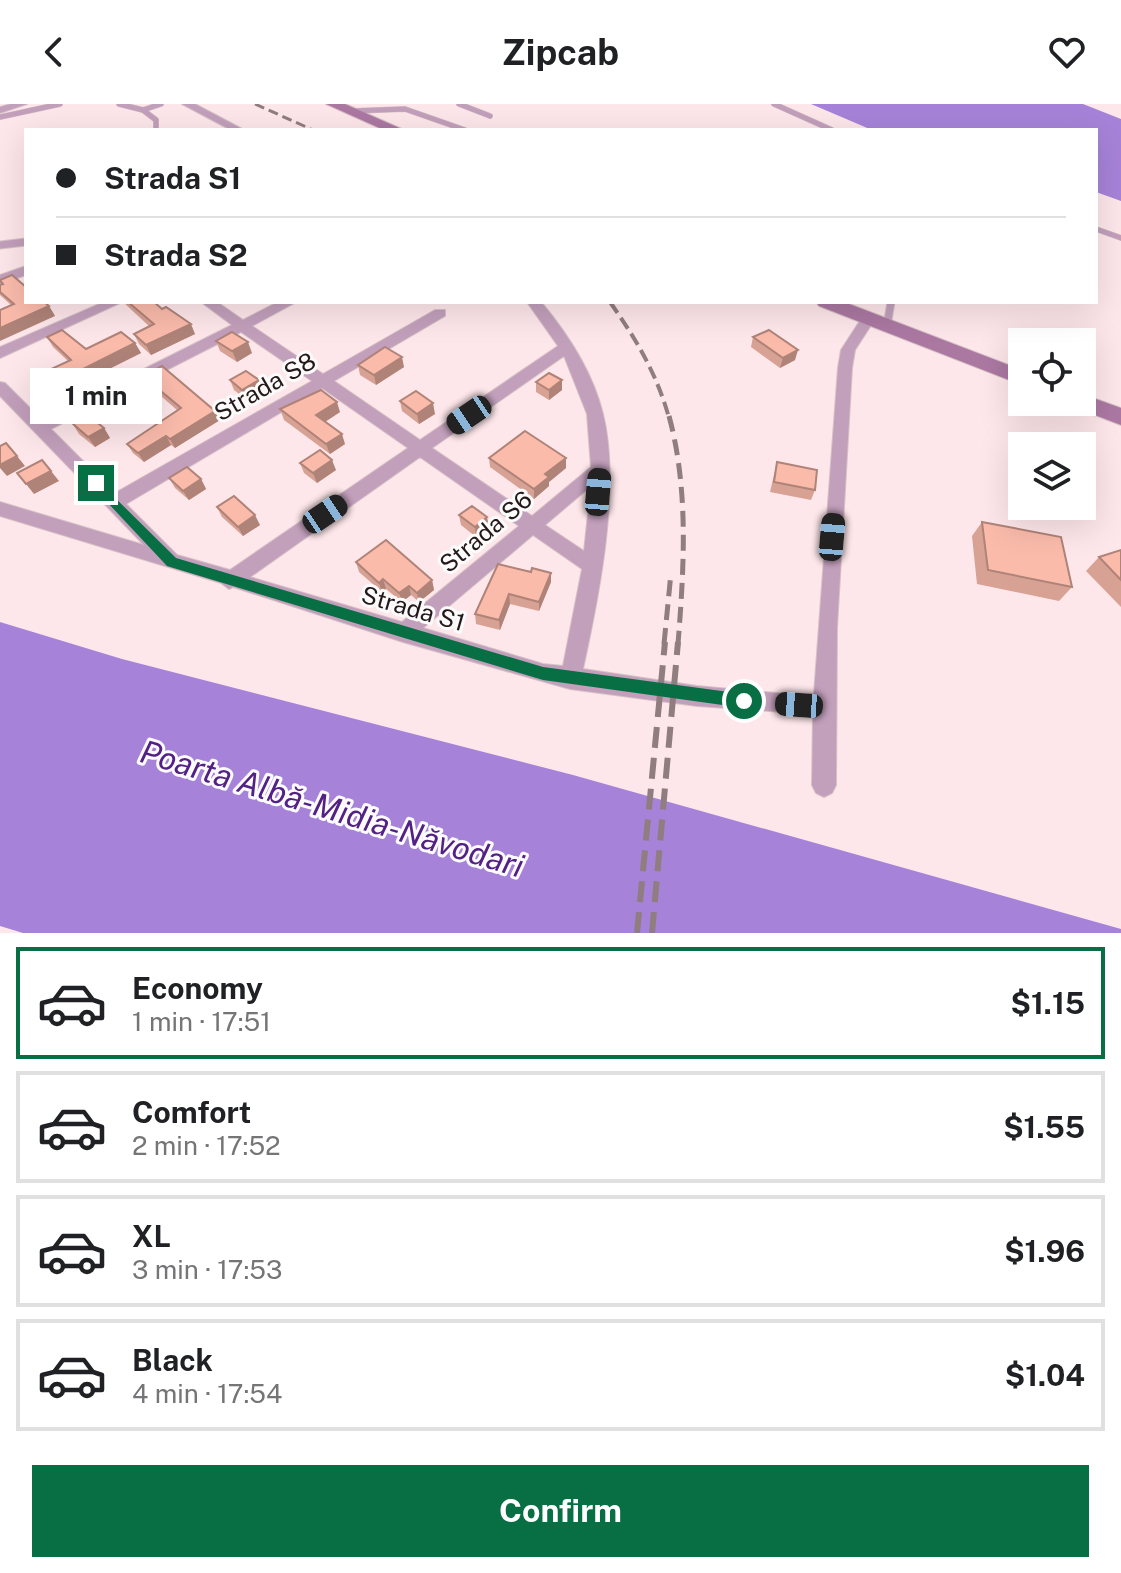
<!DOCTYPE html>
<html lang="en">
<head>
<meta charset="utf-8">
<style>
  body { margin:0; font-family:"Public Sans",sans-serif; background:#f6f6f6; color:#202124; height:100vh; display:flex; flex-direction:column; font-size:30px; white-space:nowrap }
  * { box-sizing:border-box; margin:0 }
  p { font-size:26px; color:#757577 }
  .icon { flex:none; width:44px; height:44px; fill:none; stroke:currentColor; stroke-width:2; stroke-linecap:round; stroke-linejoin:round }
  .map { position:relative; height:829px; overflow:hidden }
  .side { display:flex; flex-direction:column; background:#fff; flex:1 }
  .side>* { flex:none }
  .guide { position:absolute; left:24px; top:24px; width:1074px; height:176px; border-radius:0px; box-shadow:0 8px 32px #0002; display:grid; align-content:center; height:176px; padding:0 32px; background:#fff }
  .fabs { position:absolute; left:1008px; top:224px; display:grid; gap:16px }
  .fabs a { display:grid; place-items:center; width:88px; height:88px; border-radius:0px; background:#fff; box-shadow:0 8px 32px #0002; font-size:40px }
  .end { position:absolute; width:36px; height:36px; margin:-18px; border:10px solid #086f45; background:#fff; box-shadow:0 0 0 4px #fff }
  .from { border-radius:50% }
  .bubble { position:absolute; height:56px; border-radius:0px; background:#fff; box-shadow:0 8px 32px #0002; font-size:26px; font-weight:700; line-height:56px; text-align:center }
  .car { position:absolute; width:24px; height:48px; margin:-24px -12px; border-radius:10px; box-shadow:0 0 6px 2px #0007; background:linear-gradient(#222 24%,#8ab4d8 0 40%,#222 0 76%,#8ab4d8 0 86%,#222 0) }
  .guide b { display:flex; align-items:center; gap:28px; height:76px; font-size:30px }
  .guide b+b { border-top:2px solid #e0e0e0 }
  .guide i { width:20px; height:20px; background:#202124 }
  ul { padding:14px 0 0; list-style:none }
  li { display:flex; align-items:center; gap:24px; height:112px; margin:0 16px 12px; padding:0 16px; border:4px solid #e0e0e0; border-radius:0px }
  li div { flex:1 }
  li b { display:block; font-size:30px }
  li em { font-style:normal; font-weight:700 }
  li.on { border-color:#086f45 }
  li>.icon { width:72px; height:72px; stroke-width:1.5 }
  .action { display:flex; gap:16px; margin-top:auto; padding:16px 32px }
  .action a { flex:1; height:92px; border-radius:0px; background:#086f45; color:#fff; font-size:32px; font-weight:700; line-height:92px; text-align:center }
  header { display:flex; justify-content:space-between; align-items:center; height:104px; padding:0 32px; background:#fff; font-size:36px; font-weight:700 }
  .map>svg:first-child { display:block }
</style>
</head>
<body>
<header><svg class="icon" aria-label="back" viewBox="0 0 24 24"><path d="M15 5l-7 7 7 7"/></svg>Zipcab<svg class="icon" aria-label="heart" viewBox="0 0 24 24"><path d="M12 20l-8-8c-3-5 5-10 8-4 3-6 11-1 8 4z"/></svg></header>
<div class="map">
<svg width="1121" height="829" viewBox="0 0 1121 829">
  <rect width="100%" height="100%" fill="#fee7eb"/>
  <g fill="#a683d8">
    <polygon points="811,0 1083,0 1121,15 1121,97 1096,88 1096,26 872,26"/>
    <polygon points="0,518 122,555 573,671 1121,825 1121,829 23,829 0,822"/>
  </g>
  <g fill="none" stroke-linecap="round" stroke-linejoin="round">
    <defs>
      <g id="service-far1">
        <polyline points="119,0 143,6 156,16 156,26"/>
        <polyline points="459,0 490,12"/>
        <polyline points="774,0 832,26"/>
        <polyline points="143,6 161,0"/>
        <polyline points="352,7 405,5 465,26"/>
        <polyline points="0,13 60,0"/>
        <polyline points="1096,125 1121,134"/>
      </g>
      <g id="service">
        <polyline points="0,141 26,138"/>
        <polyline points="887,222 891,198"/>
      </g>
      <g id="minor">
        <polygon points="11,0 27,0 0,9 0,3"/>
        <polygon points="182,0 195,0 244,26 231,26"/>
        <polygon points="26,162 26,171 0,180 0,171"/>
        <polygon points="104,198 122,198 0,254 0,243"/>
        <path d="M201 198H217L243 216 278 198H296L252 222 323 270 435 206H445V212L334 277 420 336 558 242 527 198H541C568 230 593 269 603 310 621 383 599 492 583 565L697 582 799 591 814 590 838 264 841 246 863 212H873L875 215 855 246 852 264 837 524 836 681 832 689 824 693 816 689 812 681 813 610 697 602 570 585 403 538 233 483 229 485 221 479 0 412V398L144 441 0 292V278L5 279 42 316 232 221ZM241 228 312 277 115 389 51 325ZM564 252 587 310 591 363 532 412 432 344ZM322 284 408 344 230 466 177 451 126 400ZM420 353 519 422 402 518 250 473ZM591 382 584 447 545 421ZM533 431 582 465 563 562 543 560 423 524Z"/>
      </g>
      <g id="secondary">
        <polygon points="326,0 345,0 404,26 384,26"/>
        <polygon points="816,198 844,198 1022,266 1022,281 819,202"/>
        <polygon points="1082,290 1121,304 1121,321 1074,303 1071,298 1082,298"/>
      </g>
    </defs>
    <use href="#service-far1" stroke="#d7c2c6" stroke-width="6"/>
    <use href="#service" stroke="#d7c2c6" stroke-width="9"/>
    <use href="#minor" stroke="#d7c2c6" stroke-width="2"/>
    <use href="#secondary" stroke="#d7c2c6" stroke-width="2"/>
    <use href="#service-far1" stroke="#c29fbb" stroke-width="5"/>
    <use href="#service" stroke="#c29fbb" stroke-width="7"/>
    <use href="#minor" fill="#c29fbb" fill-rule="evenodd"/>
    <use href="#secondary" fill="#ab78a2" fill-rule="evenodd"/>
    <polyline stroke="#8f7d80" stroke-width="3" stroke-dasharray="10 5" stroke-linecap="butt" points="255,0 313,26"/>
    <path stroke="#8f7d80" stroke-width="4" stroke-dasharray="13 6" stroke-linecap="butt" d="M610 198C636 235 657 270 669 314"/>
    <g stroke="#8f7d80" stroke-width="5" stroke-dasharray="16 8" stroke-linecap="butt">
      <path d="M669 312C689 386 684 464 678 540"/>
      <polyline points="664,540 671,469"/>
    </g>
    <g stroke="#8f7d80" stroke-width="6" stroke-dasharray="21 10" stroke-linecap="butt">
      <polyline points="637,829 665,538"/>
      <polyline points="652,829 678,538"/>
    </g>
  </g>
  <g fill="#d7a193">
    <polygon points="0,178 49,202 55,212 11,201 0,191 0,181 2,180"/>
    <polygon points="123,198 154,198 195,230 151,251 139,240 134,230 150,223"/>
    <polygon points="47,233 86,245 135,239 141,249 85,277 88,283 71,291 56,277 49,266 68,257 53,243"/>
    <polygon points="753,233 795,256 780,264 751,243"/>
    <polygon points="216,237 252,249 237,258 220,247"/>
    <polygon points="358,261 404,263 376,281 360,271"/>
    <polygon points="162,262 215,307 220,316 175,344 171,341 144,358 133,349 127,340 177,306 161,292 132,308 121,298 115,288"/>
    <polygon points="230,276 259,276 263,287 247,296 234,286"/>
    <polygon points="536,278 562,286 549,296 536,288"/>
    <polygon points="400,297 435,310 419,320 402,307"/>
    <polygon points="280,305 340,308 325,318 345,340 330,350 284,316"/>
    <polygon points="72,319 104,324 110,334 95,343 79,330"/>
    <polygon points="489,354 566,354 566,364 549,378 549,382 534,395 490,363"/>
    <polygon points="777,358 815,386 811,396 770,388"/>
    <polygon points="300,359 336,366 317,379 304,369"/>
    <polygon points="169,374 201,375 206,385 189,396 175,384"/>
    <polygon points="217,403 260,421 243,432 222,413"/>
    <polygon points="459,411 489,423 476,433 461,421"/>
    <polygon points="982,418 1072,483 1059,497 977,480 972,432"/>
    <polygon points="1121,446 1121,503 1086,467 1099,453"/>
    <polygon points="356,458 432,476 434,486 419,498 411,491 402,498 386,485 382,488 359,468"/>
    <polygon points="498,460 551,478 539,507 510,500 500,526 476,520 475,510"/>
  </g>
  <g fill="#af8378">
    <polygon points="49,202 55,212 0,237 0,224"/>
    <polygon points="191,220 195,230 151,251 146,241"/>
    <polygon points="248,238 252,249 237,258 232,247"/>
    <polygon points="135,239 141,249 85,277 88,283 71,291 65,281 77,268"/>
    <polygon points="798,246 795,256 780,264 783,254"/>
    <polygon points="402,253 404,263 376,281 374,271"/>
    <polygon points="259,276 263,287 247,296 242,286"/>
    <polygon points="562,276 562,286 549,296 549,286"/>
    <polygon points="156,283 161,292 132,308 127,298"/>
    <polygon points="337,298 340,308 320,321 316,311"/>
    <polygon points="433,299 435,310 419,320 417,310"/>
    <polygon points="215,307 220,316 175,344 170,335"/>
    <polygon points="104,324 110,334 95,343 88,333"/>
    <polygon points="342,330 345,340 330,350 326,340"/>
    <polygon points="166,332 171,341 144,358 138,349"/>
    <polygon points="17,352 25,362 7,372 0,364 0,361"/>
    <polygon points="566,354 566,364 549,378 549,382 534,395 534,385 545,370"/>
    <polygon points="332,356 336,366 317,379 313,369"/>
    <polygon points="51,367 59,377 34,390 26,380"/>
    <polygon points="201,375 206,385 189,396 183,387"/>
    <polygon points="255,411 260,421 243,432 238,423"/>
    <polygon points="487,413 489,423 476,433 475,423"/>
    <polygon points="551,469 551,478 539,507 539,498"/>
    <polygon points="383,475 386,485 382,488 379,479"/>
    <polygon points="432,476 434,486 419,498 417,489"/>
    <polygon points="409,482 411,491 402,498 399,489"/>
    <polygon points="509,490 510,500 500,526 499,516"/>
  </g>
  <g fill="#fabbab" stroke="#af8378" stroke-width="2">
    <polygon points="12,171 26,183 26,198 44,198 49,202 0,224 0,206 14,200 0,188 0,181 3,180 0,176"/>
    <polygon points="128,198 154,198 162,205 166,203 191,220 146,241 134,230 154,220"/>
    <polygon points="62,226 86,245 121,228 135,239 77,268 82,273 65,281 49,266 71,256 47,233"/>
    <polygon points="769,226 798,246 783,254 753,233"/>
    <polygon points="232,228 248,238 232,247 216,237"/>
    <polygon points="385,243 402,253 374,271 358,261"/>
    <polygon points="162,262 215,307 170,335 166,332 138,349 127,340 181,304 156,283 127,298 115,288"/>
    <polygon points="246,267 259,276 242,286 230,276"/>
    <polygon points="549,269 562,276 549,286 536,278"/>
    <polygon points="321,286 337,298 316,311 342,330 326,340 280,305"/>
    <polygon points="416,287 433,299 417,310 400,297"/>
    <polygon points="88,311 104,324 88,333 72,319"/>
    <polygon points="525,327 566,354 545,370 549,373 534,385 489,354"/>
    <polygon points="6,339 17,352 0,361 0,342"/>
    <polygon points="320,346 332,356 313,369 300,359"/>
    <polygon points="42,356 51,367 26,380 17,369"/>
    <polygon points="777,358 817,366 815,386 774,378"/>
    <polygon points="187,363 201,375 183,387 169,374"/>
    <polygon points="234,392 255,411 238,423 217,403"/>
    <polygon points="472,402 487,413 475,423 459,411"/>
    <polygon points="982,418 1061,433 1072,483 988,466"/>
    <polygon points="386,436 432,476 417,489 409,482 399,489 383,475 379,479 356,458"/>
    <polygon points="1121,446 1121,476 1099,453"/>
    <polygon points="498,460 531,468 532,464 551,469 539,498 509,490 499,516 475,510"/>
  </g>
  <polygon fill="#086f45" points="96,375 176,454 543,563 744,590 752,597 744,604 543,576 167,462 92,382 90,379"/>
  <g text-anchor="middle" stroke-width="6" stroke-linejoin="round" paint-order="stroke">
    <g font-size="24" fill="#25181b" stroke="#fbfbfb">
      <text transform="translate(265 283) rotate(-30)" y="8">Strada S8</text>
      <text transform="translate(486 428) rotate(-40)" y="8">Strada S6</text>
      <text transform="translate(413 505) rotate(16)" y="8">Strada S1</text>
    </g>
    <g font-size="32" font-style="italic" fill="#532085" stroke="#fbfbfb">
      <text transform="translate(332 705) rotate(17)" y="11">Poarta Albă-Midia-Năvodari</text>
    </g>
  </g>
</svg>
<div class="fabs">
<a><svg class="icon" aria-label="locate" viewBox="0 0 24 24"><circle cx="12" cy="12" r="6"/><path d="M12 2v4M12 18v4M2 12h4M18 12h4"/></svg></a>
<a><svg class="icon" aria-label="layers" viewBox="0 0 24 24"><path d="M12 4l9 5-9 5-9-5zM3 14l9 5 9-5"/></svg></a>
</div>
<i class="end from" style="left:744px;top:597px"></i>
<i class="end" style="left:96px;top:379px"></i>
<div class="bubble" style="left:30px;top:264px;width:132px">1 min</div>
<i class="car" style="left:469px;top:311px;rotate:236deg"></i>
<i class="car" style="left:598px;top:388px;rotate:5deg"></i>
<i class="car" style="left:325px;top:410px;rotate:56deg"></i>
<i class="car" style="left:832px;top:433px;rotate:5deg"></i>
<i class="car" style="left:799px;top:601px;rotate:274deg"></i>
<div class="guide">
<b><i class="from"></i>Strada S1</b>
<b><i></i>Strada S2</b>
</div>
</div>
<section class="side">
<ul>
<li class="on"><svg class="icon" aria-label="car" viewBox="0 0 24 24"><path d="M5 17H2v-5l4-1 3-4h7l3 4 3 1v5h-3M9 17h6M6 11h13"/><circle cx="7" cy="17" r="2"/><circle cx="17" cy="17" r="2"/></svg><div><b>Economy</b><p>1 min · 17:51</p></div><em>$1.15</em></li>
<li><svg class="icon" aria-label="car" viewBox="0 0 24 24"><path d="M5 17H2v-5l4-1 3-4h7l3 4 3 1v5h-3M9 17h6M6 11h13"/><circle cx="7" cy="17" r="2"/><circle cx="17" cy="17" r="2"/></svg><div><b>Comfort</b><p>2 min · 17:52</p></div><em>$1.55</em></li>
<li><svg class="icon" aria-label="car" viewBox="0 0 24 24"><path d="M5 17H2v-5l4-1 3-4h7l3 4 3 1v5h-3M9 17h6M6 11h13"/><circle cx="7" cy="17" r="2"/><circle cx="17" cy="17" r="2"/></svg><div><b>XL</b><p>3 min · 17:53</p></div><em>$1.96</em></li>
<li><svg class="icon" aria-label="car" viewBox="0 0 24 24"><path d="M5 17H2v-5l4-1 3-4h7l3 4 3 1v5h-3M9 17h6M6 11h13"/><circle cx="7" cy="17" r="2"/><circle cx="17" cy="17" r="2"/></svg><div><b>Black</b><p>4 min · 17:54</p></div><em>$1.04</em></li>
</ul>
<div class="action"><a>Confirm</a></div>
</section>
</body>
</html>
